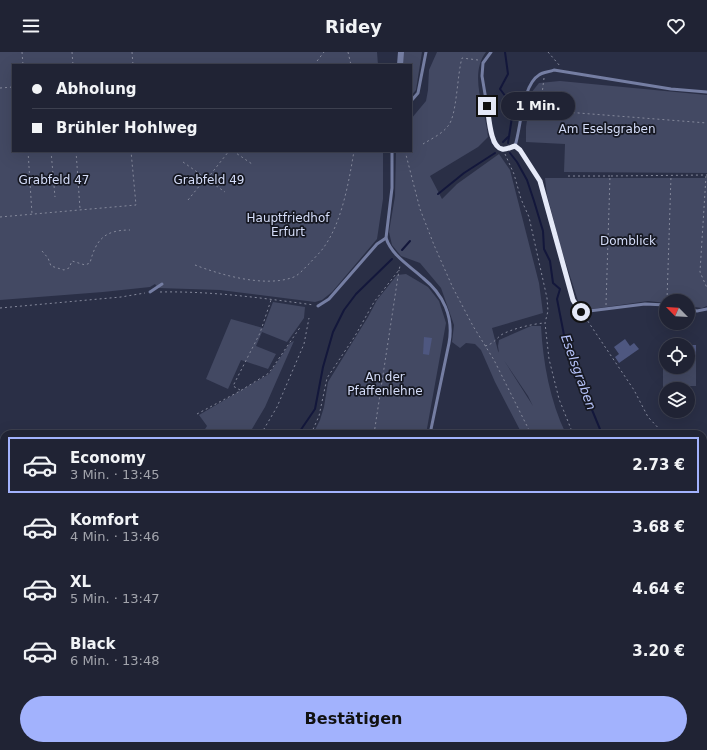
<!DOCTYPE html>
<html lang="de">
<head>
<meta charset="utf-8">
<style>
  body { margin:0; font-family:"DejaVu Sans",sans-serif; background:#282b3c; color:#f1f3f6; height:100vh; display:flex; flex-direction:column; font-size:15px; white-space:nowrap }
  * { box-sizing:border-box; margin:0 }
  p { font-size:13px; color:#a2a4ac }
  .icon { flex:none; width:22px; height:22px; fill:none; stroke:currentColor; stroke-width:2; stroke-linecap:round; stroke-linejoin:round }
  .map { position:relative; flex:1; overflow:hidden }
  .sheet { position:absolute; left:0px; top:378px; width:707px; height:320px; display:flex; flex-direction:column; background:#202334; border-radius:12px 12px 0 0; box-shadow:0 4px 16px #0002,0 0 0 1px #3d404f }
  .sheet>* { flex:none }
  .guide { position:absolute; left:12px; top:12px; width:400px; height:88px; border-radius:0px; box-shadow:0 4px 16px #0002,0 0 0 1px #3d404f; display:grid; align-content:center; height:88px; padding:0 20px; background:#202334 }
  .needle { width:26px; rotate:294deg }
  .controls { position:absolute; left:659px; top:242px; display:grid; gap:8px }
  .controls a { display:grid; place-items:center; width:36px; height:36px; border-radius:50%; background:#202334; box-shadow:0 4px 16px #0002,0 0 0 1px #3d404f; font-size:20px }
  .end { position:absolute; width:18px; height:18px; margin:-9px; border:5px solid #e5e9f8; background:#111; box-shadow:0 0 0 2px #111 }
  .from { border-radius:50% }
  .bubble { position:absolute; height:28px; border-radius:14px; background:#202334; box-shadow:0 4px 16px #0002,0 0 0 1px #3d404f; font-size:13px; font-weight:600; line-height:28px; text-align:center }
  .guide b { display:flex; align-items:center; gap:14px; height:38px; font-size:15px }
  .guide b+b { border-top:1px solid #3d404f }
  .guide i { width:10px; height:10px; background:#f1f3f6 }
  ul { padding:7px 0 0; list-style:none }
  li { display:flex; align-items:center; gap:12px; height:56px; margin:0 8px 6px; padding:0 12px; border:2px solid transparent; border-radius:0px }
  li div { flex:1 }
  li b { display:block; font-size:15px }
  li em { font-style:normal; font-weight:600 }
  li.active { border-color:#a2b2fd }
  li>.icon { width:36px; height:36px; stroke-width:1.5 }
  .button { display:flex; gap:8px; margin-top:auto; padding:8px 20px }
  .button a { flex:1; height:46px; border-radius:24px; background:#a2b2fd; color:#111; font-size:16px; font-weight:600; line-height:46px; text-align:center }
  header { display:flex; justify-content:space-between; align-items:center; height:52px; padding:0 20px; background:#202334; font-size:18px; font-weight:600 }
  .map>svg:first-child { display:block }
</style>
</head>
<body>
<header><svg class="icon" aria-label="menu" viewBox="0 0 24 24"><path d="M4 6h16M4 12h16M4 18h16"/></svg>Ridey<svg class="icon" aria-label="heart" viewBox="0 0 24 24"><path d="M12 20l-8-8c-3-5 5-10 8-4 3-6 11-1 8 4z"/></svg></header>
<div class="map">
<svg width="707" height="698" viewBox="0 0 707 698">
  <rect width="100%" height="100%" fill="#2a2f46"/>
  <g fill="#434963">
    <polygon points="0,0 377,0 378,13 13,13 13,99 383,99 383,147 377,187 332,240 322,248 315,250 220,238 158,236 155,232 150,235 103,240 0,248"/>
    <polygon points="403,0 422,0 416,38 411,44 411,13 403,13"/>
    <path d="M437 0H486C468 24 486 58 488 85L478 95 430 124 442 147 457 132 499 102 510 118 539 231 543 261 492 276 498 299 533 354 528 344 499 301 498 294 499 288 531 274H541C543 311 550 349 566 382H522L495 330 481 298 475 292 466 291 460 296 452 290 454 273 441 236 420 211 401 204 392 193 389 180 395 144 396 99H411V67L426 49 428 38 429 18Z"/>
    <polygon points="560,29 707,43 707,121 564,120 565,92 526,90 526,75 531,41 539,31"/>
    <polygon points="545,126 707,126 707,254 702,256 688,254 688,249 666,249 666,251 648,249 585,258 580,255 561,196 547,143"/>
    <polygon points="406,222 428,235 439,249 446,271 426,382 313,382 320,368 324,355 328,330 368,265 377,248 397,223"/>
    <polygon points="273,250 305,255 304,266 287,290 262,280 256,294 276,302 268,317 241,308 228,337 206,327 231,267 263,276"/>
    <polygon points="294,289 265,355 249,382 202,382 207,374 199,363 269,322 290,291"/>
    <polygon points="663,305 666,305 666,315 688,315 688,305 696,306 696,334 688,334 688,337 666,337 666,356 663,356"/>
    <polygon points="707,502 707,629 703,629 703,564"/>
    <polygon points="4,678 4,694 38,695 29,698 0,698 0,684"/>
    <rect x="226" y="694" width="52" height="4"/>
  </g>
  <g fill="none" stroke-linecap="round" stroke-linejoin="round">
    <g stroke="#13173b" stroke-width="2">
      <polyline points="505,0 508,22 500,37 506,45 515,46 517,54 512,65 508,91"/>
      <polyline points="503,90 508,85"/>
      <polyline points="510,101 517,110 527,128 534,149 543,179 544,197 550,209 553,231 560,237 557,247 564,283 572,298 590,353 602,382"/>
      <polyline points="438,142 464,121 495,101"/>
      <polyline points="402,198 410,189"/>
      <polyline points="298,382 315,357 323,315 333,280 344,258 356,242 392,207"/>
      <polyline points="213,694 213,698"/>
      <polyline points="638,698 638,694"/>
    </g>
  </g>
  <g fill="#4e5780">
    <polygon points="424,285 432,286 429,303 423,302"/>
    <polygon points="625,287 630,294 634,291 639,297 619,311 615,305 619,302 614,295"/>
    <polygon points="688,293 696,293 696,306 688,305"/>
  </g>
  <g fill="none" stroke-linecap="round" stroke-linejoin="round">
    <g stroke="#85899c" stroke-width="1" stroke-dasharray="2 3" stroke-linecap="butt">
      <polyline points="22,0 23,13"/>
      <polyline points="72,0 73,13"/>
      <polyline points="132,0 133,13"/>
      <polyline points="348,0 351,13"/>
      <polyline points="548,0 560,14"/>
      <polyline points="314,13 324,0"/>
      <polyline points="544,26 540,58 707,71"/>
      <polyline points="0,36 13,35"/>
      <path d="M423 92C431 87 442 82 448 74 457 64 457 23 462 6L478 8"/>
      <polyline points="28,99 32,162"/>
      <polyline points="51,99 55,145"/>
      <polyline points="76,99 80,157"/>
      <polyline points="233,99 252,112"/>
      <polyline points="405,99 420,157 434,193 453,236 473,274 494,308 531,382"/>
      <polyline points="505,102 514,122 521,147 529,165 547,246 548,259 545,271 549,307 559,347 573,382"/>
      <polyline points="183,110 207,127 229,99"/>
      <polyline points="568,124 610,124"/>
      <polyline points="706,124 700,220 707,236"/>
      <polyline points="208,128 225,140"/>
      <polyline points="188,148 205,127"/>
      <polyline points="0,165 136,153 131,99"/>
      <path d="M42 199 48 206 51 214 64 218 69 216 72 209 85 213 90 211C96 187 105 178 130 178"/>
      <path d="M195 213C221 223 263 235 291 226 299 224 304 216 310 211 314 206 320 201 324 195 342 170 349 129 354 99"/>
      <path d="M160 240C212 239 262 246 314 253"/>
      <polyline points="667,248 671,124"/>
      <polyline points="606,253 610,124 707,123"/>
      <polyline points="0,256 121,245 145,241"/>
      <polyline points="585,265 634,338 648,365 664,382"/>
      <path d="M485 294C493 292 495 288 501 283 511 277 532 272 544 271"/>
      <polyline points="240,338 233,334 260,281 271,248"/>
      <polyline points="197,362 240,339 269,321 301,274"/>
      <polyline points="261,382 277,355 304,292 309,266"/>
      <polyline points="311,382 319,364 327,326 355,284 374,250 399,218 400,214"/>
      <polyline points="374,382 399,218"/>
      <polyline points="703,633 707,632"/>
      <polyline points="174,694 174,698"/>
      <polyline points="253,698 254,694"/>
      <polyline points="608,698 608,694"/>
      <polyline points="625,698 625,694"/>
      <polyline points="690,698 690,694"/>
    </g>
    <g stroke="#757ea3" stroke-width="3">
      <path d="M491 0 483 11 482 24 493 90C500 99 505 97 515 94"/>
      <polyline points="411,49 418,41 426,0"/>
      <polyline points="515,94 520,98 540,129 573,248 581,260 645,252 666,253"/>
      <path d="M515 94C521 76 522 33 539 23 543 20 550 20 554 18L671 37 707 40"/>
      <path d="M392 99V136L386 186C392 204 410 214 423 226 443 242 454 265 449 291L430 382"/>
      <polyline points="150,240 162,232"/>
      <polyline points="318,254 329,247 377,192 386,186"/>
      <polyline points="688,257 697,259 707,257"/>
      <polyline points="357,698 357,694"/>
    </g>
    <polyline stroke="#757ea3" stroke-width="6" points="400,13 401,0"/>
  </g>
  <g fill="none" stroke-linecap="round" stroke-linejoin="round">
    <path stroke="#e5e9f8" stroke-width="5" d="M487 54C489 64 490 95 502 97 506 98 511 95 515 94L520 98 540 129 573 248 581 260"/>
  </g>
  <g text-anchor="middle" stroke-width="3.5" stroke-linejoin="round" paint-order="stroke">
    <g font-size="12" fill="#d5ddf9" stroke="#161822">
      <text x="607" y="81">Am Eselsgraben</text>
      <text x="54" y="132">Grabfeld 47</text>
      <text x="209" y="132">Grabfeld 49</text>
      <text x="288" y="170">Hauptfriedhof<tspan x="288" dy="14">Erfurt</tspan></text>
      <text x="628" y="193">Domblick</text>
      <text x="385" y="329">An der<tspan x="385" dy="14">Pfaffenlehne</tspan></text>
    </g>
    <g font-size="13" font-style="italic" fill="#b7c4fb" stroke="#161822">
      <text transform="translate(579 320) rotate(70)" y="5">Eselsgraben</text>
    </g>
  </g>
</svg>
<div class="controls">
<a><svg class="needle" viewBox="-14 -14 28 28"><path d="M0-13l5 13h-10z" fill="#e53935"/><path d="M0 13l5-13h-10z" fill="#a2a4ac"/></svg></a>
<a><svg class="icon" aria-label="locate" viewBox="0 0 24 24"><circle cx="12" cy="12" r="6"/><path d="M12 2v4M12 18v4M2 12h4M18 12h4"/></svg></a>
<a><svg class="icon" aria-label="layers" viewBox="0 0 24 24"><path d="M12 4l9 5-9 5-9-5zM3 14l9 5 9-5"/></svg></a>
</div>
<i class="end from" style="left:581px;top:260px"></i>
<i class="end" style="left:487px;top:54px"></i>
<div class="bubble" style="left:501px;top:40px;width:74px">1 Min.</div>
<div class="guide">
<b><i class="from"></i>Abholung</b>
<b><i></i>Brühler Hohlweg</b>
</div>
<section class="sheet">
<ul>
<li class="active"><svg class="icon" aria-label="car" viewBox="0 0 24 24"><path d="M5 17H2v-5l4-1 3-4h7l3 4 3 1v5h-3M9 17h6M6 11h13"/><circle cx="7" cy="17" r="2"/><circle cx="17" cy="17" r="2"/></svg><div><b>Economy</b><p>3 Min. · 13:45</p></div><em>2.73 €</em></li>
<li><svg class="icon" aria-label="car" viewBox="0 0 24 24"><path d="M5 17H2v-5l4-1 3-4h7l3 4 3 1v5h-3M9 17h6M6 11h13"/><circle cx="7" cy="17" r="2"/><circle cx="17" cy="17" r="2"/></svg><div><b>Komfort</b><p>4 Min. · 13:46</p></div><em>3.68 €</em></li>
<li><svg class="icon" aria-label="car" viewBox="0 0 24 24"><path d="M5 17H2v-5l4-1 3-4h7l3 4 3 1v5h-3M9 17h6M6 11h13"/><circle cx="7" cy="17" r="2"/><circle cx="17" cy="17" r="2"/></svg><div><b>XL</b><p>5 Min. · 13:47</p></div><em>4.64 €</em></li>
<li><svg class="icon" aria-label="car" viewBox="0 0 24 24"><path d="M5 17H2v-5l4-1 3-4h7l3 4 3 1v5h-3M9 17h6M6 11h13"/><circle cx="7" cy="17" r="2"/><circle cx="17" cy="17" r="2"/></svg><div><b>Black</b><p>6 Min. · 13:48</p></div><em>3.20 €</em></li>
</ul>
<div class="button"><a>Bestätigen</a></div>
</section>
</div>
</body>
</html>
